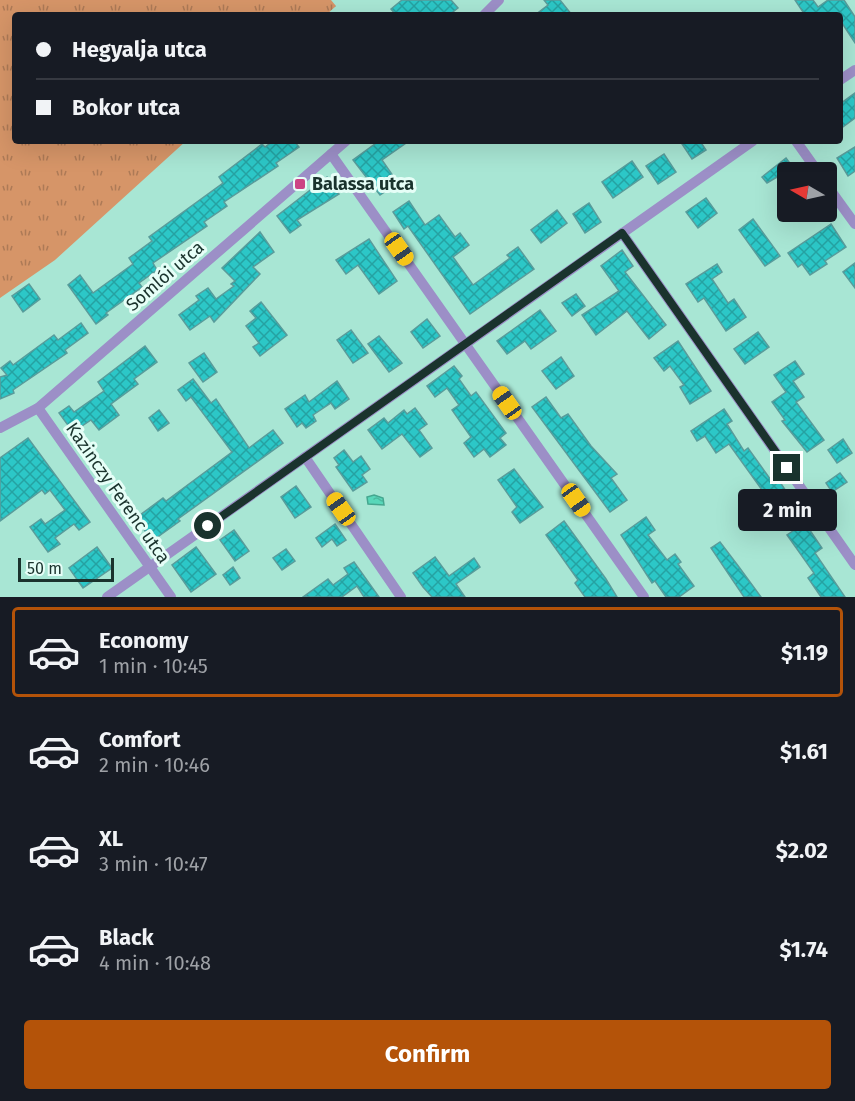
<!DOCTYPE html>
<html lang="en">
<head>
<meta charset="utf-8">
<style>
  body { margin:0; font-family:"Fira Sans",sans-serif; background:#242831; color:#f1f3f6; height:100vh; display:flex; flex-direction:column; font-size:22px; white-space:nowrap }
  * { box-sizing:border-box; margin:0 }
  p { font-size:20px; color:#9ea1a6 }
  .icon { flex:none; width:33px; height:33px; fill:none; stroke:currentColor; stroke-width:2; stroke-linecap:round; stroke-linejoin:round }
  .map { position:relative; height:597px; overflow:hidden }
  .drawer { display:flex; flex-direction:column; background:#171b24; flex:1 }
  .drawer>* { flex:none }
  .banner { position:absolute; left:12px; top:12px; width:831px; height:132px; border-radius:6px; box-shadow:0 6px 24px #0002; display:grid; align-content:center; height:132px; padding:0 24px; background:#171b24 }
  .needle { width:39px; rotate:279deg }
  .tools { position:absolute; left:777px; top:162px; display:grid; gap:12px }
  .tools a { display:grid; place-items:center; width:60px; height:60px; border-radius:6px; background:#171b24; box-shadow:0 6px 24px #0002; font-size:30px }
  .scale { position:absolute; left:18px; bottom:15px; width:96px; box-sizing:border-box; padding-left:6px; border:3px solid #1a332d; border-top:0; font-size:16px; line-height:21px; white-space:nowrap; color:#1a332d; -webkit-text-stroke:4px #e6fef7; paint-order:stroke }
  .end { position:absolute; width:27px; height:27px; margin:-14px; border:8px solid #1a332d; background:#fff; box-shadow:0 0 0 3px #fff }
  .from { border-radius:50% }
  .bubble { position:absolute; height:42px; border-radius:6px; background:#171b24; box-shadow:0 6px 24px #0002; font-size:20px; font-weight:700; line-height:42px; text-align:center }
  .car { position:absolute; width:18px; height:36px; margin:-18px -9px; border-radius:8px; box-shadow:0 0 4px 2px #0007; background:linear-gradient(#f5c518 24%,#345 0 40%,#f5c518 0 76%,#345 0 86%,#f5c518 0) }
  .banner b { display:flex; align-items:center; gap:21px; height:57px; font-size:22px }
  .banner b+b { border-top:2px solid #363941 }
  .banner i { width:15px; height:15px; background:#f1f3f6 }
  ul { padding:10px 0 0; list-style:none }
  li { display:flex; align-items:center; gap:18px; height:90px; margin:0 12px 9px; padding:0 12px; border:3px solid transparent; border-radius:6px }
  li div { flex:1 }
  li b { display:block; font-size:22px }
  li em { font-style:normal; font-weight:700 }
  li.on { border-color:#b45309 }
  li>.icon { width:54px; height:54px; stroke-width:1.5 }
  .cta { display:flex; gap:12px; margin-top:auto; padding:12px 24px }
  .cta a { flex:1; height:69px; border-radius:6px; background:#b45309; color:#fff; font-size:24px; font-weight:700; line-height:69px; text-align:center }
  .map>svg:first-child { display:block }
</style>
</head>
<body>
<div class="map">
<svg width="855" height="597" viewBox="0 0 855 597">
  <defs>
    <pattern id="grass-tufts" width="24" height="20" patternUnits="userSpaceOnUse" patternTransform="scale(1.5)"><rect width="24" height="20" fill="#d69568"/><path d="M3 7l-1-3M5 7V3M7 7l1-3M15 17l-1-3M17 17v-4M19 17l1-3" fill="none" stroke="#ad7a56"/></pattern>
    <pattern id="water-ripples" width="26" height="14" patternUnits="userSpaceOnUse" patternTransform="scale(1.5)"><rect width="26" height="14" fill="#58d7b9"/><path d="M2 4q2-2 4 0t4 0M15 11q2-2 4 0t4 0" fill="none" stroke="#4cb99f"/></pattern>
    <pattern id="building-cross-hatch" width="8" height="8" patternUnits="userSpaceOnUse" patternTransform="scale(1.5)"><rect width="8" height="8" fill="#2cc7c7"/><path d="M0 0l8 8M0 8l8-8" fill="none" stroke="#25a2a2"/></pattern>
  </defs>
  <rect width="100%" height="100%" fill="#a8e6d4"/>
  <polygon fill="url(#grass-tufts)" points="0,0 331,0 336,6 326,15 15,15 15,141 186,141 55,260 0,298"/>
  <polygon fill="url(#water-ripples)" stroke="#45a68f" stroke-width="1.5" points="374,495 383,498 384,505 368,504 367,497"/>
  <g fill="url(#building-cross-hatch)" stroke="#599c9b" stroke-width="1.5">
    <polygon points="402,0 451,0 458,8 449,15 396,15 391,9"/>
    <polygon points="544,0 560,0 572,15 535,15 548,5"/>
    <polygon points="795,0 813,0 818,7 828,0 844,0 855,17 855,43 840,20 840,15 805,15"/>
    <polygon points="855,93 855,118 840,129 840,104"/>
    <polygon points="273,141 294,141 299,147 276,163 278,166 224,202 227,206 204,222 207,226 153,263 157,270 139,283 142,287 106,313 108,315 96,324 68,285 80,275 93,293 133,264 129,258 152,241 149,237 223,183 219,177 262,144 265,147"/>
    <polygon points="379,141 409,141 382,160 398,183 380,195 353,160"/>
    <polygon points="680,141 700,141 706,150 692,159"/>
    <polygon points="855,147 855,171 848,176 837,158"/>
    <polygon points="664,154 676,172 658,184 646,166"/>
    <polygon points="786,158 792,166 787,170 788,190 777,177 767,183 762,177"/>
    <polygon points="632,161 643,177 613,198 602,182"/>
    <polygon points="327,177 339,194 297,220 301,225 290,233 277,216"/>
    <polygon points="706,198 717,213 698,228 686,212"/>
    <polygon points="409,201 425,225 439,215 455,237 460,233 469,245 453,257 473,285 510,258 507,255 518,247 534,269 470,314 408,226 404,229 393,212"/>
    <polygon points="589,203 601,222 585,233 573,214"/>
    <polygon points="557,210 567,223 541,243 531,230"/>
    <polygon points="753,219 780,256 765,266 739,230"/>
    <polygon points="831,224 846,247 825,261 827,264 810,275 802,264 798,267 788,253"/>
    <polygon points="260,232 274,252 253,267 260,274 214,322 210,316 190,330 179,315 199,300 196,296 208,288 216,299 234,286 231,284 235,281 222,268"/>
    <polygon points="369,239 397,281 379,294 358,265 346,274 336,260"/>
    <polygon points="622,250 633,266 625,272 666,325 649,339 627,311 596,335 582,315 619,291 601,266"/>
    <polygon points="855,263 855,288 843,272"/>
    <polygon points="717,264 722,272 712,279 728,303 734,299 746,317 726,331 704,298 698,302 686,284"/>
    <polygon points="29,284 40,299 23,312 12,296"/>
    <polygon points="576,294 585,306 572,316 562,303"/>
    <polygon points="261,302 287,335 260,356 253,347 259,343 246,326 256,318 250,311"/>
    <polygon points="540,310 556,331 531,349 525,341 507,354 497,341"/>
    <polygon points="427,319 440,336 423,348 411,332"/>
    <polygon points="81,323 88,333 65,350 67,353 13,390 14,393 0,399 0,377 7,375 1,368 10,361 13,365 54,335 58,340"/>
    <polygon points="351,330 368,353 353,363 337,340"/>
    <polygon points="758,332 769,347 745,364 734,349"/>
    <polygon points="379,336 402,363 389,372 368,344"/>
    <polygon points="678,341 711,391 690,404 680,387 684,385 670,366 664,371 654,358"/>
    <polygon points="145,346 157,362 134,379 138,384 111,404 119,415 99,430 91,420 73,432 59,413 69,406 74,412 104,391 98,382"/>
    <polygon points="204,353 217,372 203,382 189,363"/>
    <polygon points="561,357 574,376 556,389 542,371"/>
    <polygon points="795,361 804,374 793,381 804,397 796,402 824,440 807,452 782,421 785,420 772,402 786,392 774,375"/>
    <polygon points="454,366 462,376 459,379 471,396 476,392 506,433 500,438 506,445 490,457 484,449 474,457 464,443 471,437 452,410 459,405 447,388 435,397 427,386"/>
    <polygon points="193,379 211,403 216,399 249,448 273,430 283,443 178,519 180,521 152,541 136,518 163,498 166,501 232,452 191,397 186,401 178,390"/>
    <polygon points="337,381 349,399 335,409 331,403 313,415 316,421 306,428 302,423 297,427 285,409 305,395 309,402"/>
    <polygon points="546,397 561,418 568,414 591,446 617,474 611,478 627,500 610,512 532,407"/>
    <polygon points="415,408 427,424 419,430 432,448 420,457 402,434 382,449 368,430 384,418 388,423 404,410 407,414"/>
    <polygon points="724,409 732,421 727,424 744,451 748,448 773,483 778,479 790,497 775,508 729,444 716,453 705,436 697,441 691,431"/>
    <polygon points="159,410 169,423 158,431 149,418"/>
    <polygon points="28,438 90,522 79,530 74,524 55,538 60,544 48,552 30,527 41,519 45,524 65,510 50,490 45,494 42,490 0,521 0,458"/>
    <polygon points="843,439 852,453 837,463 828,450"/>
    <polygon points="344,450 353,462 361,456 370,469 362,475 367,482 353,491 336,467 339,465 334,458"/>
    <polygon points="514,469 543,507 520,523 512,512 517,507 498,480"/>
    <polygon points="840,473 847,482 832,492 826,483"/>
    <polygon points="296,486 311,507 295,518 281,497"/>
    <polygon points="646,517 655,530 648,535 667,560 675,554 681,562 678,564 694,586 679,597 666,597 655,581 652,583 621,535"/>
    <polygon points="564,521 606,579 617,597 585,597 575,583 578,580 546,535"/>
    <polygon points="805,523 822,548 815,553 845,597 821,597 808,578 814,573 787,535"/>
    <polygon points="335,524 346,540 337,546 332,539 322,547 316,538"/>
    <polygon points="234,530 249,551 235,561 220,540"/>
    <polygon points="720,542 739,567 761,597 744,597 711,548"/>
    <polygon points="97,547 112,568 83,588 69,568"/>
    <polygon points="196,547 216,574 191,592 172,565"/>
    <polygon points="286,549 295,561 282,570 273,558"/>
    <polygon points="435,557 449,576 474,558 480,567 456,584 465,597 432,597 423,587 413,573"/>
    <polygon points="354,562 379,597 364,597 357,586 342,597 303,597 328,579 333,585 348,574 344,568"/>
    <polygon points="233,567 240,578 230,585 223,575"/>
  </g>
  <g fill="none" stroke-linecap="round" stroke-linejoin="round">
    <g stroke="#9c8fc7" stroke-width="10">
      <polyline points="484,15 499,0"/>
      <polyline points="840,80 855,70"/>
      <polyline points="796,141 818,172"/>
      <polyline points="331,154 644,597"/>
      <polyline points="826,184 855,224"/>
      <polyline points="622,233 855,565"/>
      <polyline points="38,408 171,597"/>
      <polyline points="0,428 38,408 346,141"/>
      <polyline points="305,457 401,597"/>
      <polyline points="107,597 753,141"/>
    </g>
  </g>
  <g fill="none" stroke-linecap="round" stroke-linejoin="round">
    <polyline stroke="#1a332d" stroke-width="8" points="208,526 622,233 787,468"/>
  </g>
  <rect fill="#cc4584" stroke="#e6fef7" stroke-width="2" x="294" y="178" width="12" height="12" rx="3"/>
  <g text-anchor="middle" stroke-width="6" stroke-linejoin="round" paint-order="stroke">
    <g font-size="18" font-weight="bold" fill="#1a332d" stroke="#e6fef7" text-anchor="start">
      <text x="312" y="190">Balassa utca</text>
    </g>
    <g font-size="18" fill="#1a332d" stroke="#e6fef7">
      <text transform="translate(165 276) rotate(-41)" y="6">Somlói utca</text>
      <text transform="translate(118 493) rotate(55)" y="6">Kazinczy Ferenc utca</text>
    </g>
  </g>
</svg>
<div class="tools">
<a><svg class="needle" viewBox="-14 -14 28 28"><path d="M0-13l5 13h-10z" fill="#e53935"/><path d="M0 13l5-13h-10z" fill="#9ea1a6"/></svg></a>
</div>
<div class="scale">50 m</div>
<i class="end from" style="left:208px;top:526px"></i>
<i class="end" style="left:787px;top:468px"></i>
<div class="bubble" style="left:738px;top:489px;width:99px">2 min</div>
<i class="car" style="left:399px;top:249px;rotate:145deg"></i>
<i class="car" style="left:507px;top:403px;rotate:325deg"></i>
<i class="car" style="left:576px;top:500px;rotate:145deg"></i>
<i class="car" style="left:341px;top:509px;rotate:325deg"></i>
<div class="banner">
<b><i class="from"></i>Hegyalja utca</b>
<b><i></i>Bokor utca</b>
</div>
</div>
<section class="drawer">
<ul>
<li class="on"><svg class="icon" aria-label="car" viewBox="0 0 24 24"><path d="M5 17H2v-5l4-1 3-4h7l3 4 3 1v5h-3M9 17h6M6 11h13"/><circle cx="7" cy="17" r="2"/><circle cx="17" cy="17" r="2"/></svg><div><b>Economy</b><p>1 min · 10:45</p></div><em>$1.19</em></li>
<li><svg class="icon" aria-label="car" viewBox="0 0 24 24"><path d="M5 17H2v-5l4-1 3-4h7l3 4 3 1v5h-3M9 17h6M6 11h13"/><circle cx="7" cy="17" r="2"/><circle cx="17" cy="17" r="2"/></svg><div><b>Comfort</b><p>2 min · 10:46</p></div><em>$1.61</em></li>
<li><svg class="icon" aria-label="car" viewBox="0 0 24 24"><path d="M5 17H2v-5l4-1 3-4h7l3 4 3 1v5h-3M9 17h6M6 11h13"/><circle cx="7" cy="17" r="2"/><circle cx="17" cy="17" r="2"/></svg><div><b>XL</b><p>3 min · 10:47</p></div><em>$2.02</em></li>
<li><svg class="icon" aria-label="car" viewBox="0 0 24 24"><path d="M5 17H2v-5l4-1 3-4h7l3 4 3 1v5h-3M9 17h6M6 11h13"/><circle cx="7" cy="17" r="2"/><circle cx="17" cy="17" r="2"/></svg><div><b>Black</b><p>4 min · 10:48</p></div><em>$1.74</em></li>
</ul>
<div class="cta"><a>Confirm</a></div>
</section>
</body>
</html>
